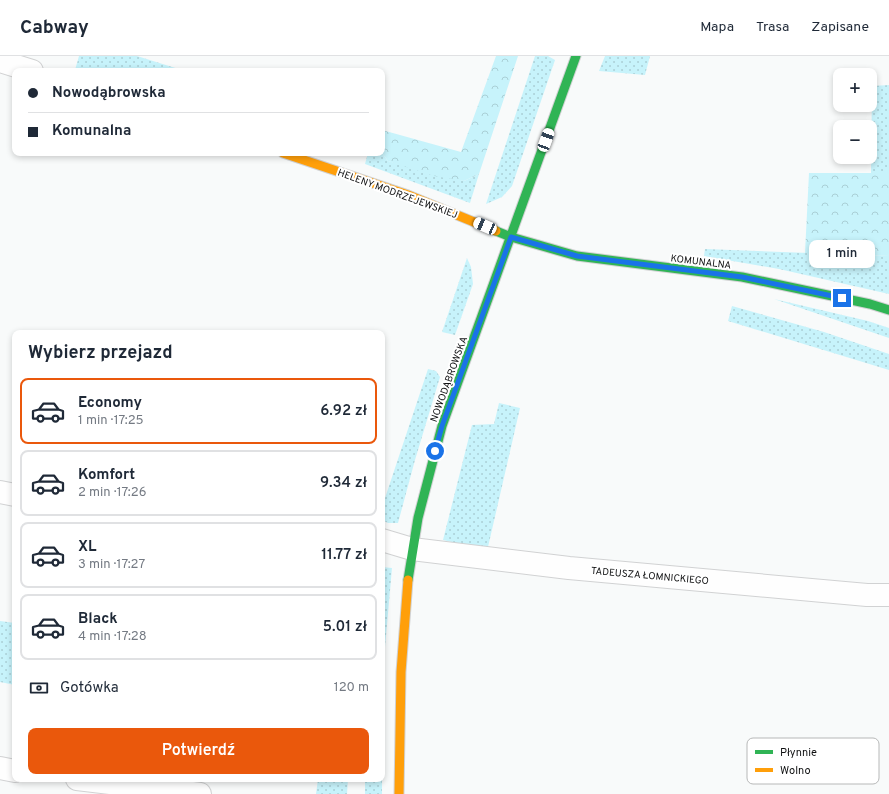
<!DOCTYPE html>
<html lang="pl">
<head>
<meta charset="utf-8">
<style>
  body { margin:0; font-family:Overpass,sans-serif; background:#f2f2f3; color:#1f2937; height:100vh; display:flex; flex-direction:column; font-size:15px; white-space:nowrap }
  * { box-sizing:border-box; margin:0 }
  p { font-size:13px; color:#747a83 }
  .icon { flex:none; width:22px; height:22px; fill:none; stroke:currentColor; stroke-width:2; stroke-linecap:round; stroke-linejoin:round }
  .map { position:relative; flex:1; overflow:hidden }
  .details { position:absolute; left:12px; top:274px; width:373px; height:452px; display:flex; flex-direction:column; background:#fff; border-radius:8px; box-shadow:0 2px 6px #0003 }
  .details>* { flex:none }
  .guide { position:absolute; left:12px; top:12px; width:373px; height:88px; border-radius:8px; box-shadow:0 2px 6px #0003; display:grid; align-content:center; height:88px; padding:0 16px; background:#fff }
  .buttons { position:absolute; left:833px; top:12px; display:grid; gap:8px }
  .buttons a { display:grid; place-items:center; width:44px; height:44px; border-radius:8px; background:#fff; box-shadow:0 2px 6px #0003; font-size:20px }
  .end { position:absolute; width:18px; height:18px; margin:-9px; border:5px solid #1a73e8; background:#fff; box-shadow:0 0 0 2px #fff }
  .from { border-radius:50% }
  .bubble { position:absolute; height:28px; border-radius:8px; background:#fff; box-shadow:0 2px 6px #0003; font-size:13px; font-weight:600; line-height:28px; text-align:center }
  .car { position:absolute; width:12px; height:24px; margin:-12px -6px; border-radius:5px; box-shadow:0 0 3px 1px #0007; background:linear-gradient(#fff 24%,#345 0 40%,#fff 0 76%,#345 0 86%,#fff 0) }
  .guide b { display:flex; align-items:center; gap:14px; height:38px; font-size:15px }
  .guide b+b { border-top:1px solid #e0e1e3 }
  .guide i { width:10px; height:10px; background:#1f2937 }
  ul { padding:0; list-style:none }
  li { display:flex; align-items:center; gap:12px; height:66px; margin:0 8px 6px; padding:0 8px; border:2px solid #e0e1e3; border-radius:8px }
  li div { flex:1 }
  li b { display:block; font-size:15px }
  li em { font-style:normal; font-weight:600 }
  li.on { border-color:#ea580c }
  li>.icon { width:36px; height:36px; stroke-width:1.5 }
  h2 { padding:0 16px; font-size:18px; line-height:48px }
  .pay { display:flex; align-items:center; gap:10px; height:44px; padding:0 16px; font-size:15px }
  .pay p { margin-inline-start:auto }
  .action { display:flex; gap:8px; margin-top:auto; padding:8px 16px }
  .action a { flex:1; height:46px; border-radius:8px; background:#ea580c; color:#fff; font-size:16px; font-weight:600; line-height:46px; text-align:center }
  header { display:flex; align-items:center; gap:24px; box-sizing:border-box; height:56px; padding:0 20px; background:#fff; border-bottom:1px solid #e0e1e3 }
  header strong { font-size:19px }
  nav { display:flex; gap:22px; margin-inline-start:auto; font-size:14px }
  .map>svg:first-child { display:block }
</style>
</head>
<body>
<header>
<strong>Cabway</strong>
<nav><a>Mapa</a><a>Trasa</a><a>Zapisane</a></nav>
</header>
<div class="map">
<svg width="889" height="738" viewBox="0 0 889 738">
  <defs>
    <pattern id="grass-dots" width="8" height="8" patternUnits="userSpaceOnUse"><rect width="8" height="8" fill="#c7f3fb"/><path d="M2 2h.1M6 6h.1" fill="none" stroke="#aacfd6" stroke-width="1.8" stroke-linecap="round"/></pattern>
    <pattern id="forest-crowns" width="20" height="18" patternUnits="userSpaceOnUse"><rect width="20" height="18" fill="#c7f3fb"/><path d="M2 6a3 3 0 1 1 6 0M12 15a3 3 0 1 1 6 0" fill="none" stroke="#aacfd6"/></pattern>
  </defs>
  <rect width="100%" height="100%" fill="#f8fafa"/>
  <g fill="url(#grass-dots)">
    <polygon points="79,0 137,0 185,15 79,15 75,14"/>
    <polygon points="535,0 548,0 555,4 512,130 502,141 486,148"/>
    <polygon points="605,0 650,0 645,19 599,15"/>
    <polygon points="889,29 889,117 871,117 872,30"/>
    <polygon points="368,97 382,97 388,105 464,125 479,118 470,147 365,108"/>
    <polygon points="705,193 889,200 889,238 779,213 704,200"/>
    <polygon points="467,202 471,211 473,228 455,279 442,276"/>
    <polygon points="774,243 868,265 889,272 889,282"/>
    <polygon points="732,250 824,276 889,298 889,314 728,265"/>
    <polygon points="428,313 436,315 440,321 415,404 398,467 388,467 382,464 382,451"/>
    <polygon points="499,347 520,352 488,491 456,487 443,484 472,369 494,368"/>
    <polygon points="382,511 392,512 385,591 383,647"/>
    <polygon points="0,565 15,567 15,629 0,626"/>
    <polygon points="318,723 348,723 347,738 316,738"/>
    <rect x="365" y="723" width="17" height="15"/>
  </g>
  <g fill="url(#forest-crowns)">
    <polygon points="496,0 518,0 479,118 464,125 434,120 388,105 382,97 382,74 461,96"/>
    <polygon points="809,117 889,117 889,200 805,197"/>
  </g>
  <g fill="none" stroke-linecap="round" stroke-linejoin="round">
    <defs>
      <g id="street">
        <polyline points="0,5 32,15"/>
        <polyline points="0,436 15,439"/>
        <polyline points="382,484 412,493 569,512 867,539 889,539"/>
        <polyline points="0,712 15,715"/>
        <polyline points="77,723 200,738"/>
      </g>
      <g id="fast">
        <polyline points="496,175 511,181 577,200 742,221 870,248 889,254"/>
        <polyline points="408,524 418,462 442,370 576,0"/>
      </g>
      <g id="slow">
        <polyline points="283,97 408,139 496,175"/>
        <polyline points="399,738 401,616 408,524"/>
      </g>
    </defs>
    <use href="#street" stroke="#d1d2d3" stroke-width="24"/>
    <use href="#fast" stroke="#d1d2d3" stroke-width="11"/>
    <use href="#slow" stroke="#d1d2d3" stroke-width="11"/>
    <use href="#street" stroke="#fefefe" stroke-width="22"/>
    <use href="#fast" stroke="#30b455" stroke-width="9"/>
    <use href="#slow" stroke="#ff9f0a" stroke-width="9"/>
  </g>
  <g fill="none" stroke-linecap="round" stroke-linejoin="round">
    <polyline stroke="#1a73e8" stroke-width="5" points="435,395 442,370 511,181 577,200 742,221 842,242"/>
  </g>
  <g text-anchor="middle" stroke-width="4" stroke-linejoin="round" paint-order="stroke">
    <g font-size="10" fill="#101112" stroke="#fff">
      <text transform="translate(398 137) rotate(20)" y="4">HELENY MODRZEJEWSKIEJ</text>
      <text transform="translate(701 205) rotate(7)" y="4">KOMUNALNA</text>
      <text transform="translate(448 323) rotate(-70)" y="4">NOWODĄBROWSKA</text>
      <text transform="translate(650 519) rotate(5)" y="4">TADEUSZA ŁOMNICKIEGO</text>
    </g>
  </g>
  <rect x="747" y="682" width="132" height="46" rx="6" fill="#fff" stroke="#b7b8b8" stroke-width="1"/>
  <rect x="755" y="694" width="18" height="4" fill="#30b455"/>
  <rect x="755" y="712" width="18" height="4" fill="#ff9f0a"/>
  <g font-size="11" fill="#101112">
    <text x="780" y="700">Płynnie</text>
    <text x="780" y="718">Wolno</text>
  </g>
</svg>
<div class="buttons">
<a>+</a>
<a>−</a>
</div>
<i class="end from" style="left:435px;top:395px"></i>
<i class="end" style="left:842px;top:242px"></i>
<div class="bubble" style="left:809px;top:184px;width:66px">1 min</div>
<i class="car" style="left:546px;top:84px;rotate:20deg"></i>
<i class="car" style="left:485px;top:170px;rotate:293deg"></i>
<div class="guide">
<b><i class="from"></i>Nowodąbrowska</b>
<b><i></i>Komunalna</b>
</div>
<section class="details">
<h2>Wybierz przejazd</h2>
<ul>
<li class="on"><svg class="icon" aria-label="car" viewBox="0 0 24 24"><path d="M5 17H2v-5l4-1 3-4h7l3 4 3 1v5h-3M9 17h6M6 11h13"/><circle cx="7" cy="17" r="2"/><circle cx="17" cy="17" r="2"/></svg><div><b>Economy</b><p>1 min · 17:25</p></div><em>6.92 zł</em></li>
<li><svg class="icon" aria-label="car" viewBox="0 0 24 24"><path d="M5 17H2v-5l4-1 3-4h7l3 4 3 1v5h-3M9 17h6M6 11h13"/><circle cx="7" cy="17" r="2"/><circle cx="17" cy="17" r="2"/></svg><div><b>Komfort</b><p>2 min · 17:26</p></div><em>9.34 zł</em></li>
<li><svg class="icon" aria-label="car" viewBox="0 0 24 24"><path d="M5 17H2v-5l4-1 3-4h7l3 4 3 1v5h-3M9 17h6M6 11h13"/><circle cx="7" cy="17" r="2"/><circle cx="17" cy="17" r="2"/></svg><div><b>XL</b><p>3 min · 17:27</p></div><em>11.77 zł</em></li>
<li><svg class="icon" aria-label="car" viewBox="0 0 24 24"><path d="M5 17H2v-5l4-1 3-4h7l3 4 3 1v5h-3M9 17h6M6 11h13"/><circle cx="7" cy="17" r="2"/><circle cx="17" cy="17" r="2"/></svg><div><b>Black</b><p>4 min · 17:28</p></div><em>5.01 zł</em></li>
</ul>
<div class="pay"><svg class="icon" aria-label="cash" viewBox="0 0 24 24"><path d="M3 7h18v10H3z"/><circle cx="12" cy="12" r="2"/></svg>Gotówka<p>120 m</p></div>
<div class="action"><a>Potwierdź</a></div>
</section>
</div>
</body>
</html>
